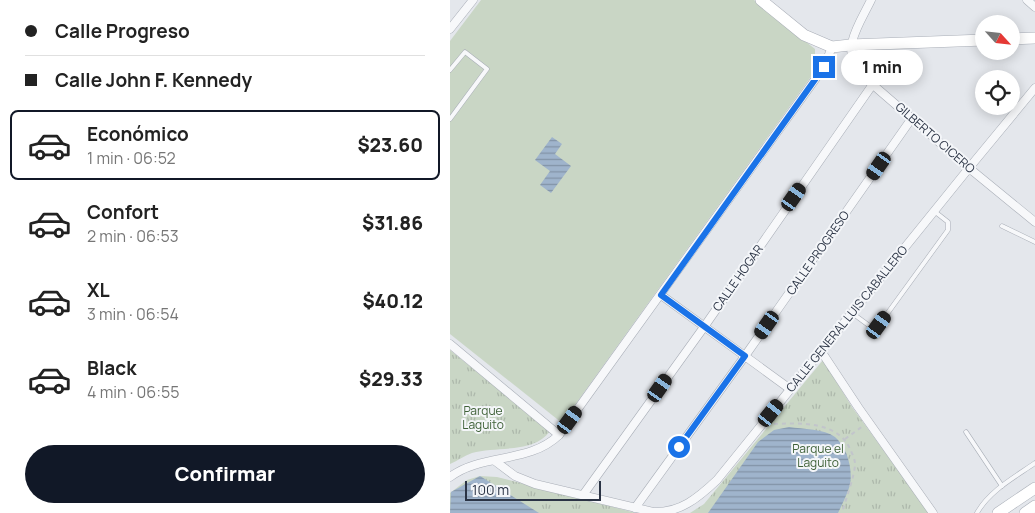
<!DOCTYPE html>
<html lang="es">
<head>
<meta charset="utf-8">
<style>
  body { margin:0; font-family:Manrope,sans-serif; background:#f6f6f6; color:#222; height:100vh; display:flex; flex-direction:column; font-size:19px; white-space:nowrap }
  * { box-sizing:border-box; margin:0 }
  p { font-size:16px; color:#767676 }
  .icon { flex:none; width:28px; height:28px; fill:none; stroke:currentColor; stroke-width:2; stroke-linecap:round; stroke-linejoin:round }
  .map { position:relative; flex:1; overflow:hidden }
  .panel { display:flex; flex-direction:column; background:#fff; width:450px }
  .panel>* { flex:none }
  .hud { display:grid; align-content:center; height:110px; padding:0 25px; background:#fff }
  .needle { width:32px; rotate:117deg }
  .controls { position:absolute; left:525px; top:15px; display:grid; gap:10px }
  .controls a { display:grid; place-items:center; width:45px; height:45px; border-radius:50%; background:#fff; box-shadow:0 2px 12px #0003; font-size:25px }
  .scale { position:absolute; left:15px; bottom:12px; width:136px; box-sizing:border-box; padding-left:5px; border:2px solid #2b3445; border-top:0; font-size:14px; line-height:18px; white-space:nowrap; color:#2b3445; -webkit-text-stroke:4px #f4f6f9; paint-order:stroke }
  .end { position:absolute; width:22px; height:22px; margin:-11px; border:6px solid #1a73e8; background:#fff; box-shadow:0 0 0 2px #fff }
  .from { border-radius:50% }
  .bubble { position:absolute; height:35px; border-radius:18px; background:#fff; box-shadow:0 2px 12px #0003; font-size:16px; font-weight:800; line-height:35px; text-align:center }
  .car { position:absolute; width:15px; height:30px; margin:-15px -8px; border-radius:6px; box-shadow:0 0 4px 1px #0007; background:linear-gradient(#222 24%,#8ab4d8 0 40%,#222 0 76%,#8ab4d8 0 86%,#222 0) }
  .hud b { display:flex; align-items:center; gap:18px; height:48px; font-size:19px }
  .hud b+b { border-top:1px solid #e0e0e0 }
  .hud i { width:12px; height:12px; background:#222 }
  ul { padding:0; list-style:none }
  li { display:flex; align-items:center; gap:15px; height:70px; margin:0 10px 8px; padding:0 15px; border:2px solid transparent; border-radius:8px }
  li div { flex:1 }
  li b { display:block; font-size:19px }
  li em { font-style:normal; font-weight:800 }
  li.active { border-color:#111827 }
  li>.icon { width:45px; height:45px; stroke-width:1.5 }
  .primary-button { display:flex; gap:10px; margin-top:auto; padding:10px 25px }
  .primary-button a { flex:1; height:58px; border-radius:30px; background:#111827; color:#fff; font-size:20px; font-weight:800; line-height:58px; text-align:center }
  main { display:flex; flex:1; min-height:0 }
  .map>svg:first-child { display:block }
</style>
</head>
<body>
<main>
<section class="panel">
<div class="hud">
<b><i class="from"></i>Calle Progreso</b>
<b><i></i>Calle John F. Kennedy</b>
</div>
<ul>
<li class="active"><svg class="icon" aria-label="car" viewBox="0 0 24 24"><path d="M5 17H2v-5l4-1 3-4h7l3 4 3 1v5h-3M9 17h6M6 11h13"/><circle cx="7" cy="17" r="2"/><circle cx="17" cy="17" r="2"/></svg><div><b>Económico</b><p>1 min · 06:52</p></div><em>$23.60</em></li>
<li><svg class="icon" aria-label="car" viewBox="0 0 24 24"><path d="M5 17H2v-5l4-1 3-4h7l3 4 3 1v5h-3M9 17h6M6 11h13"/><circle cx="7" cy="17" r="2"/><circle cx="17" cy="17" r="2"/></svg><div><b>Confort</b><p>2 min · 06:53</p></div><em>$31.86</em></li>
<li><svg class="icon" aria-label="car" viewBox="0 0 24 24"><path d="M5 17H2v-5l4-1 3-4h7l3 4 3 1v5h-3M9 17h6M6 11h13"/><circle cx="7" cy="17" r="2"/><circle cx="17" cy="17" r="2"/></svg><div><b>XL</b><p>3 min · 06:54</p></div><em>$40.12</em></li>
<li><svg class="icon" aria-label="car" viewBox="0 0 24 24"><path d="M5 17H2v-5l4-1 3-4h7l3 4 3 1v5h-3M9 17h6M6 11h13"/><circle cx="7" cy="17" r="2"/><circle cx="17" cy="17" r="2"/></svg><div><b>Black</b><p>4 min · 06:55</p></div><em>$29.33</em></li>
</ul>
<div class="primary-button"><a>Confirmar</a></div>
</section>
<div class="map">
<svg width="585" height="513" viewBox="0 0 585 513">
  <defs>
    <pattern id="grass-tufts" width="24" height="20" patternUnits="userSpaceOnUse" patternTransform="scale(1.25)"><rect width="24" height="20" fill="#c9d6c5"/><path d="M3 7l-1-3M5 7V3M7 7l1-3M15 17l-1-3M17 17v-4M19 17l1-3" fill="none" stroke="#adb8ab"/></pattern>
    <pattern id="water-rules" width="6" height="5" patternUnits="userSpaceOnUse" patternTransform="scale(1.25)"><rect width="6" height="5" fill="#9fb4cc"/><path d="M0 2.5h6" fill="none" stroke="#8293a7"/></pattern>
  </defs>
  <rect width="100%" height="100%" fill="#e4e7ec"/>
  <g fill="url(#grass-tufts)">
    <path d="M0 350 100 431C84 454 46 446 22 453 14 456 7 461 0 464Z"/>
    <polygon points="373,360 402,407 479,513 240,513 254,504"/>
    <polygon points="30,476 47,477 186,513 0,513 0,493 17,480"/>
  </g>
  <polygon fill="#c9d6c5" points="31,0 304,0 365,49 365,71 112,423 0,334 0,41"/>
  <g fill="url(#water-rules)">
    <polygon points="102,137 112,144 105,154 121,166 101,193 90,185 100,171 85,160"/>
    <path d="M339 427C353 429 374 429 385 437 398 448 404 473 399 488 396 496 392 505 388 513H258L308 442 324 430Z"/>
    <polygon points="30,476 89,513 0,513 1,492"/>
  </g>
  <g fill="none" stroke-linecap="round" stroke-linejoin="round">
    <defs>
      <g id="lane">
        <polyline points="0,70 15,52 37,69 0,119"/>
        <polyline points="552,226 585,242"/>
        <polyline points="402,313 421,327 429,325 498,230 498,222 484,211"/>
        <polyline points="516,432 552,486"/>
        <path d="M527 513C539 491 565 477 585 463"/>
      </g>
      <g id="street">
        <path d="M421 0C410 23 392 46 407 71L519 168 585 222"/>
        <polyline points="577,0 585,7"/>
        <polyline points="0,29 23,0"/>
        <polyline points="211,295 340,389"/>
        <polyline points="0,344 109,435"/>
        <polyline points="371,351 408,407 483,513"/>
        <path d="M45 461 65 476 85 484 203 512C230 513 248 498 267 480L519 168 585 88"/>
        <path d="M0 477C32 453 79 464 109 435L374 67 382 47"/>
        <polyline points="133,495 254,327 423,84"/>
        <polyline points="185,508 295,356 462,118"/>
      </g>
      <g id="secondary">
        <polyline points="311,0 354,35 382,47 400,45 534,40"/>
        <polyline points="561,39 585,38"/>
        <polyline points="548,513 585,488"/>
        <polyline points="575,513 585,506"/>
      </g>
    </defs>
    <use href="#lane" stroke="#a9aeb7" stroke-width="5"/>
    <use href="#street" stroke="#a9aeb7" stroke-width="9"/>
    <use href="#secondary" stroke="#a9aeb7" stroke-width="12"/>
    <g stroke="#c2c5cb" stroke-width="2" stroke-dasharray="4 4" stroke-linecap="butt">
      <path d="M324 424C349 423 388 421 400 449 402 453 405 459 405 464 405 475 395 501 392 513"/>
      <polyline points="395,439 413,426"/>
    </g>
    <use href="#lane" stroke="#f7f8fa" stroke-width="4"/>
    <use href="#street" stroke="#f7f8fa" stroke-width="8"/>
    <use href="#secondary" stroke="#fff" stroke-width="11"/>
  </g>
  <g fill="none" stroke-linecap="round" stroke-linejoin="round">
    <polyline stroke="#1a73e8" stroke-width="6" points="229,447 295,356 211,295 374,67"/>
  </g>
  <g text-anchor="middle" stroke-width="4" stroke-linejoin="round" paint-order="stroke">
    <g font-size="12" fill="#2b3445" stroke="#f4f6f9">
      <text transform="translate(485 138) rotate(41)" y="4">GILBERTO CICERO</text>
      <text transform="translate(368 253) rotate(-55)" y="4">CALLE PROGRESO</text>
      <text transform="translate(288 278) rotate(-55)" y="4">CALLE HOGAR</text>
      <text transform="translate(397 319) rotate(-51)" y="4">CALLE GENERAL LUIS CABALLERO</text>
    </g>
    <g font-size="12" fill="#3f6138" stroke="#f4f6f9">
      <text x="33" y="415">Parque<tspan x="33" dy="14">Laguito</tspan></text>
      <text x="368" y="453">Parque el<tspan x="368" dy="14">Laguito</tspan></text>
    </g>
  </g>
</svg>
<div class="controls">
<a><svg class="needle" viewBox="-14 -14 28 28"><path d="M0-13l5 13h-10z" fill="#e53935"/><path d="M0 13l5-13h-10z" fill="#767676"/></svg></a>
<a><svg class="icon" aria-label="locate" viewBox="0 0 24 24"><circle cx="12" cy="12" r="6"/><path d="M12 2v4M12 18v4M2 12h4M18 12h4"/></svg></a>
</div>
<div class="scale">100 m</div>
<i class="end from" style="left:229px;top:447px"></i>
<i class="end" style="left:374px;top:67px"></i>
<div class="bubble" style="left:391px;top:50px;width:82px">1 min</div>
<i class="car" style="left:429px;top:166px;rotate:215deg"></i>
<i class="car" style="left:344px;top:197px;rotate:35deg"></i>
<i class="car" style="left:317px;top:325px;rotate:215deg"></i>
<i class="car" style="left:429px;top:325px;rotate:36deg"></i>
<i class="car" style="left:210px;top:388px;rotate:35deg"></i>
<i class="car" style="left:321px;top:413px;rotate:39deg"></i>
<i class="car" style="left:120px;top:420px;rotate:36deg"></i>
</div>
</main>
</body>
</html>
